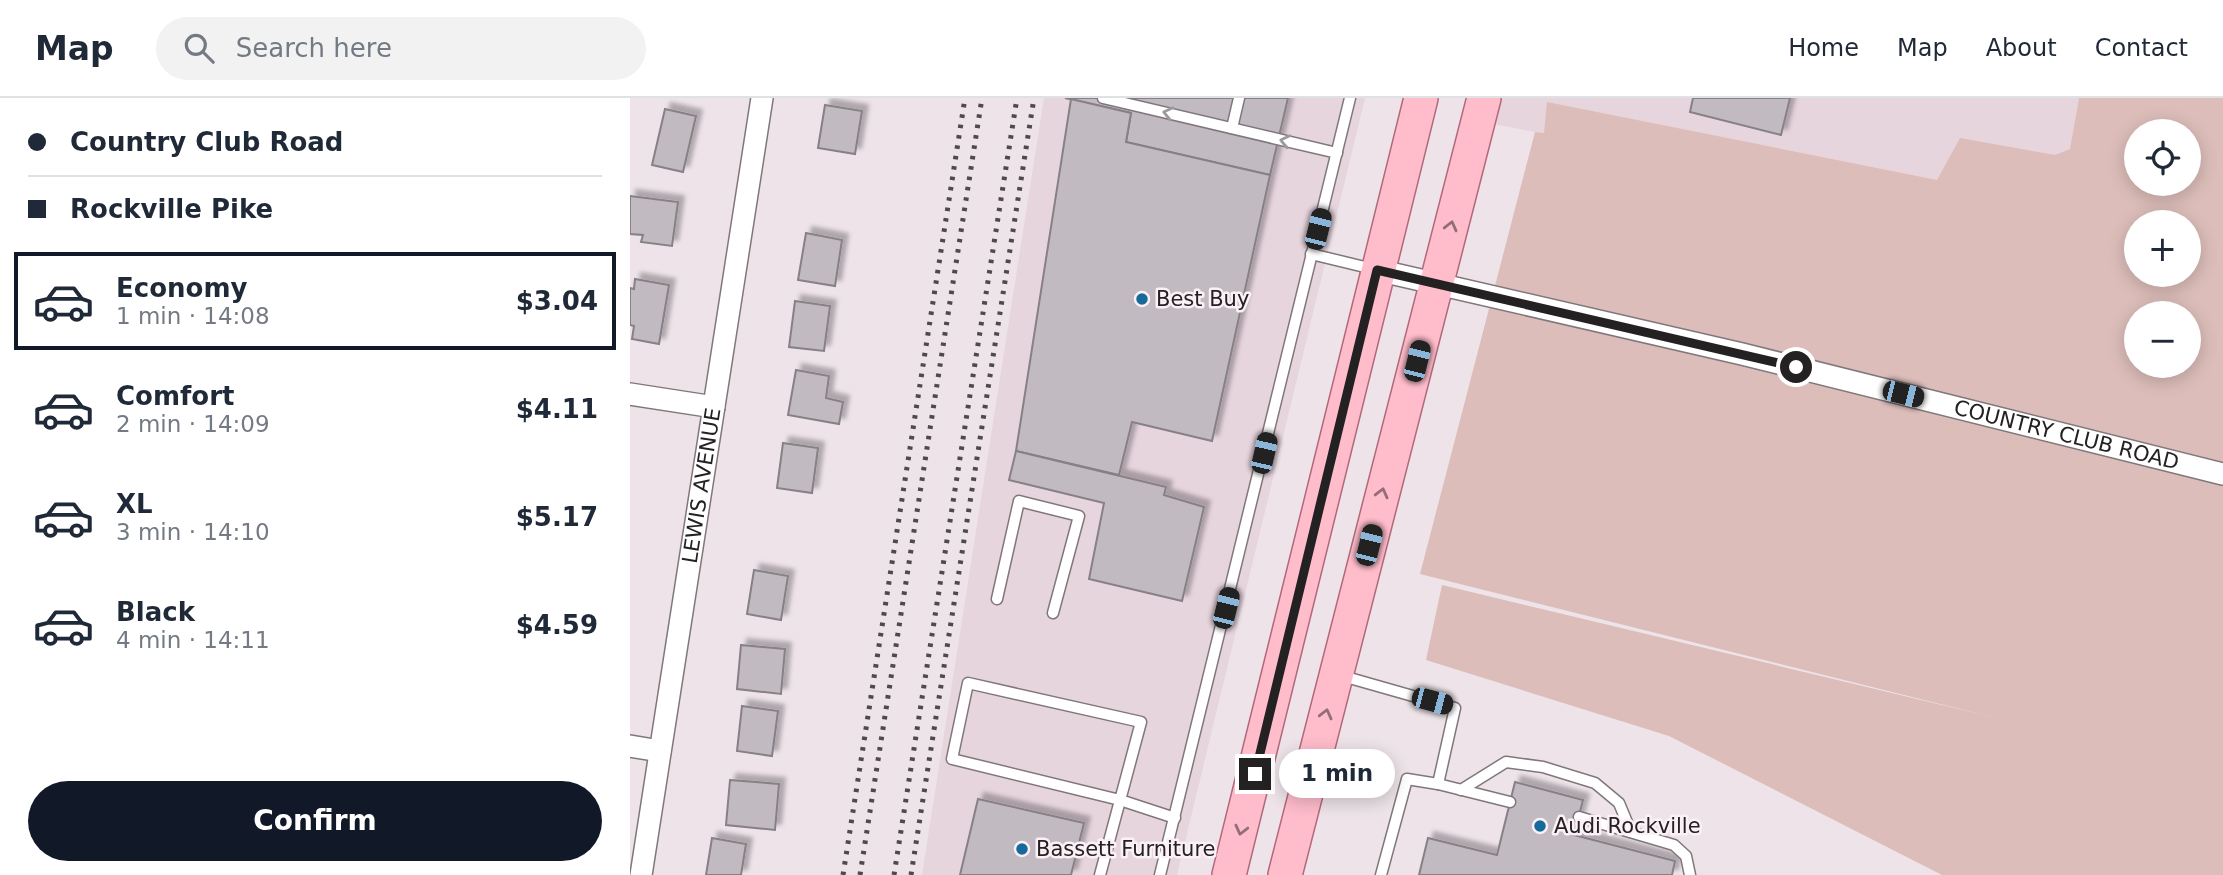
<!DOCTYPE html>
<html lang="en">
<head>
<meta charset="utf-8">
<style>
  body { margin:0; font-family:"DejaVu Sans",sans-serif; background:#f2f2f3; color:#1f2937; height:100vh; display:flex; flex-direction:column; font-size:26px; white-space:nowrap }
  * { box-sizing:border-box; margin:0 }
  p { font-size:23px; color:#747a83 }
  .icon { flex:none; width:38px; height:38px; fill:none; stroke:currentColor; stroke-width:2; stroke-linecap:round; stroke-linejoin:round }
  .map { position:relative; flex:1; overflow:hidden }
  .side { display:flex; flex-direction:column; background:#fff; width:630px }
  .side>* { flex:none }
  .banner { display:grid; align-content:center; height:154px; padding:0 28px; background:#fff }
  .buttons { position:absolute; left:1494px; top:21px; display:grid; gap:14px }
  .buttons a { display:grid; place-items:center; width:77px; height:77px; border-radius:50%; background:#fff; box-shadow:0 4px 18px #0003; font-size:35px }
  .end { position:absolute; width:32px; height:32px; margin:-16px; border:9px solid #242122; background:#fff; box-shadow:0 0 0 4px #fff }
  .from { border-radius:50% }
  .bubble { position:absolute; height:49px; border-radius:24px; background:#fff; box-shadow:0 4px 18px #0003; font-size:23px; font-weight:800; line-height:49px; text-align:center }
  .car { position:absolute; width:21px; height:42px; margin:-21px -10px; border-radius:9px; box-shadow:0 0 5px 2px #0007; background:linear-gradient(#222 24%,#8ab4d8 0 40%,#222 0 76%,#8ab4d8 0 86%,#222 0) }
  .banner b { display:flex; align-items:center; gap:24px; height:66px; font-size:26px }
  .banner b+b { border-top:2px solid #e0e1e3 }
  .banner i { width:18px; height:18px; background:#1f2937 }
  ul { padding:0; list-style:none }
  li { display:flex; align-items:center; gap:21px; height:98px; margin:0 14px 10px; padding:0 14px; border:4px solid transparent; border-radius:0px }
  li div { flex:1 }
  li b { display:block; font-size:26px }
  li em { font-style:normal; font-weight:800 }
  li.selected { border-color:#111827 }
  li>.icon { width:63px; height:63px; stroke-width:1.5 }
  .primary-button { display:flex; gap:14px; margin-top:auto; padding:14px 28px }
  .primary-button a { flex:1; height:80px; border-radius:42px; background:#111827; color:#fff; font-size:28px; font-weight:800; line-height:80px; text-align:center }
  header { display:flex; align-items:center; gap:42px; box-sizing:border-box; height:98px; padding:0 35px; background:#fff; border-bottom:2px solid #e0e1e3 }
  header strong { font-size:33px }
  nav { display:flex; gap:38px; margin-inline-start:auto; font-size:24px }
  .search { width:490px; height:63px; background:#f2f2f3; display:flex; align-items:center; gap:18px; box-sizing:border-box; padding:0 24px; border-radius:38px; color:#747a83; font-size:26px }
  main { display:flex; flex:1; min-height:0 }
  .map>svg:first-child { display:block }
</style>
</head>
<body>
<header>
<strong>Map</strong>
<div class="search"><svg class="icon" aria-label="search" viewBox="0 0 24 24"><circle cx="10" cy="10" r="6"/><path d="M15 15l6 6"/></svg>Search here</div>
<nav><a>Home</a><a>Map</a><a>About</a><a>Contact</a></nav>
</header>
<main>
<section class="side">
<div class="banner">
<b><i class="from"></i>Country Club Road</b>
<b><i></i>Rockville Pike</b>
</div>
<ul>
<li class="selected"><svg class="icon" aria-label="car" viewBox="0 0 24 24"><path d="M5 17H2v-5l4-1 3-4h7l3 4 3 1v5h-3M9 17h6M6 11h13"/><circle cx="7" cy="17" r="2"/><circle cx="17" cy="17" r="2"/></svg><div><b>Economy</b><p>1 min · 14:08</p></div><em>$3.04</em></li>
<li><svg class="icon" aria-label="car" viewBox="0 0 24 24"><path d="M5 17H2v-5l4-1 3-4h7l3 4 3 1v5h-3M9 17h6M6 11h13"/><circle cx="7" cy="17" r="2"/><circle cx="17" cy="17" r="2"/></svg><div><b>Comfort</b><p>2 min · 14:09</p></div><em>$4.11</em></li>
<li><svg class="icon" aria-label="car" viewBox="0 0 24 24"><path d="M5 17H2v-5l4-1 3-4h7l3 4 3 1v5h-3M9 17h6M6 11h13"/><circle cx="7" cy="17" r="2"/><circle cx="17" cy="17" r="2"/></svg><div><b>XL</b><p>3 min · 14:10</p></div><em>$5.17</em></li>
<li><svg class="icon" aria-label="car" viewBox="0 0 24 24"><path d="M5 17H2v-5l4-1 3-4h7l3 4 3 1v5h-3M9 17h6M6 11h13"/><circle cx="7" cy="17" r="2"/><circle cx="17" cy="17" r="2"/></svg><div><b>Black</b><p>4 min · 14:11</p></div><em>$4.59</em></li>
</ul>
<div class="primary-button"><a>Confirm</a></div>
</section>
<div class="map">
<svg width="1593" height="777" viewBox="0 0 1593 777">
  <defs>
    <filter id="shadow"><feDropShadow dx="6" dy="-6" stdDeviation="2" flood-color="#0004"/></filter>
  </defs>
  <rect width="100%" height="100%" fill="#ede3e8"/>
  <g fill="#e7d5de">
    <polygon points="414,0 735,0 547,777 292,777"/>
    <polygon points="864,0 1449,0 1431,106 1320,103 905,34 858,25"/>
  </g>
  <path fill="#dcbdb9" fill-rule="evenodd" d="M1449 0H1593V777H1312L1039 638 796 562 812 487 1362 619 790 476 905 34 914 35 917 4 1307 82 1330 40 1425 57 1440 51ZM1507 33H1559V86H1507ZM1507 124H1559V177H1507ZM1507 215H1559V268H1507Z"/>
  <g fill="#c1bac1" stroke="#878087" stroke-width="2" filter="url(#shadow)">
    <polygon points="435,0 658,0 640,77 496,44 501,15"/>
    <polygon points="1063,0 1160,0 1151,37 1060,14"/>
    <polygon points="441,1 501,15 496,44 640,77 582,343 502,324 489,377 386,353"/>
    <polygon points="195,7 232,13 225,56 188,50"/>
    <polygon points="35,11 66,18 53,74 22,67"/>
    <polygon points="0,98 48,104 42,148 11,144 13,137 0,136"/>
    <polygon points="176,135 212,142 205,188 168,182"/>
    <polygon points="5,181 39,187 29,246 2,241 4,228 0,227 0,190 4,191"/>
    <polygon points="165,203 200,208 194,253 159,249"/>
    <polygon points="166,272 199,278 196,300 213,304 209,326 158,317"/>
    <polygon points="153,345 188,350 182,395 147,390"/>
    <polygon points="386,353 536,389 534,397 574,409 552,503 459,481 474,405 379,382"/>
    <polygon points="124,472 158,478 151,522 117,516"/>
    <polygon points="111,547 155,551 151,596 107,591"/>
    <polygon points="112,608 148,613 142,658 107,653"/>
    <polygon points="100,682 149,686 145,732 96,727"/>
    <polygon points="885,684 953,702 944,737 1045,763 1042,777 789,777 798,740 867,757"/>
    <polygon points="348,701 454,725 441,777 330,777"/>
    <polygon points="82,740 116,746 111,777 76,777"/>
  </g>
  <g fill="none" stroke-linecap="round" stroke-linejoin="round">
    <defs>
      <g id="service">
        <polyline points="473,0 707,55"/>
        <polyline points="602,30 609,0"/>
        <polyline points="681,156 743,171"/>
        <polyline points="367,501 389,403 449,418 423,515"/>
        <polyline points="709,577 825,610 808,686 880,704"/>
        <polyline points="831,692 876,664 913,669 965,685 989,705 1001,734"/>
        <polyline points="949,719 1044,747 1056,758 1060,777"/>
        <polyline points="470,777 511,624 338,585 322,661 490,702 545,720"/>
        <polyline points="530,777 720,0"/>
        <polyline points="751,777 777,681 808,686"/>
      </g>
      <g id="minor">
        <path id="s1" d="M747 172 1112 256 1593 376"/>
        <polyline points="0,296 84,309"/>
        <polyline points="0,648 30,653"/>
        <path id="s2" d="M11 777 132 0"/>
      </g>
      <g id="primary">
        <polyline points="599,777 791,0"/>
        <polyline points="655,777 854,0"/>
      </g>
    </defs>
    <use href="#service" stroke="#80777c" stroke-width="13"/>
    <use href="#minor" stroke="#80777c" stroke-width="24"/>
    <use href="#primary" stroke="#b2687a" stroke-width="36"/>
    <use href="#service" stroke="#fff" stroke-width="10"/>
    <use href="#minor" stroke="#fff" stroke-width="21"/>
    <use href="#primary" stroke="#ffbccb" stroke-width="33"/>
    <g stroke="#4e4a4c" stroke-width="5" stroke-dasharray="3.5 7" stroke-linecap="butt">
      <polyline points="213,777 335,0"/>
      <polyline points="230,777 352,0"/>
      <polyline points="264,777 387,0"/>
      <polyline points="281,777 404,0"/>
    </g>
  </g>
  <defs><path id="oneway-chevron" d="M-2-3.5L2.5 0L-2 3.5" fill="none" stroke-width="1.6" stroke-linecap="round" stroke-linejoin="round" transform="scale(1.75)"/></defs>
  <g stroke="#9c9b9c">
    <use href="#oneway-chevron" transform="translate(538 15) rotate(-167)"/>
    <use href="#oneway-chevron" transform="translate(655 43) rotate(-167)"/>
  </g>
  <g stroke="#926e76">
    <use href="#oneway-chevron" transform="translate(821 128) rotate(-76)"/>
    <use href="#oneway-chevron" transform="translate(752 395) rotate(-76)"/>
    <use href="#oneway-chevron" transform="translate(696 616) rotate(-76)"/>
    <use href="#oneway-chevron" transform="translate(611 732) rotate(104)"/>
  </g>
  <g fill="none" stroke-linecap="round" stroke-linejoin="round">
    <polyline stroke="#242122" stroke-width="9" points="625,676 747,172 1166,269"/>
  </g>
  <g fill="#156a9b" stroke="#fbf0f6" stroke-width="2.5">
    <circle cx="512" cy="201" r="7"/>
    <circle cx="910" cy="728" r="7"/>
    <circle cx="392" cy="751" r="7"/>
  </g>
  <g text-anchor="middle" stroke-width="5" stroke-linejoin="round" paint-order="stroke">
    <g font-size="21" fill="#242122" stroke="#fbf0f6" text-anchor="start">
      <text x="526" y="208">Best Buy</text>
      <text x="924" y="735">Audi Rockville</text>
      <text x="406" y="758">Bassett Furniture</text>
    </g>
    <g font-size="21" fill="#242122" stroke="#fbf0f6">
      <text dy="7" stroke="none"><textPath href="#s1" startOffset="709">COUNTRY CLUB ROAD</textPath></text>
      <text dy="7" stroke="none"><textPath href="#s2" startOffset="394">LEWIS AVENUE</textPath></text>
    </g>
  </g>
</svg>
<div class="buttons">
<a><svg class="icon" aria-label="locate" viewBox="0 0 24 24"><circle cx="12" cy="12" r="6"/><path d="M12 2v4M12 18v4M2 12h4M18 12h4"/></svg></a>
<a>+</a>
<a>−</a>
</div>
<i class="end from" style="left:1166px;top:269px"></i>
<i class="end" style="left:625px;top:676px"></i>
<div class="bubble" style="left:649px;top:651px;width:116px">1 min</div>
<i class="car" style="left:688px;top:131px;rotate:14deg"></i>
<i class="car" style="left:787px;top:263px;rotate:14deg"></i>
<i class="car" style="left:1273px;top:296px;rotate:104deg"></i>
<i class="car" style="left:634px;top:355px;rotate:13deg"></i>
<i class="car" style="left:739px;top:447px;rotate:14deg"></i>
<i class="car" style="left:596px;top:510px;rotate:14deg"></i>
<i class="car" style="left:802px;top:603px;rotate:105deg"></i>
</div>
</main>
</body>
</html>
